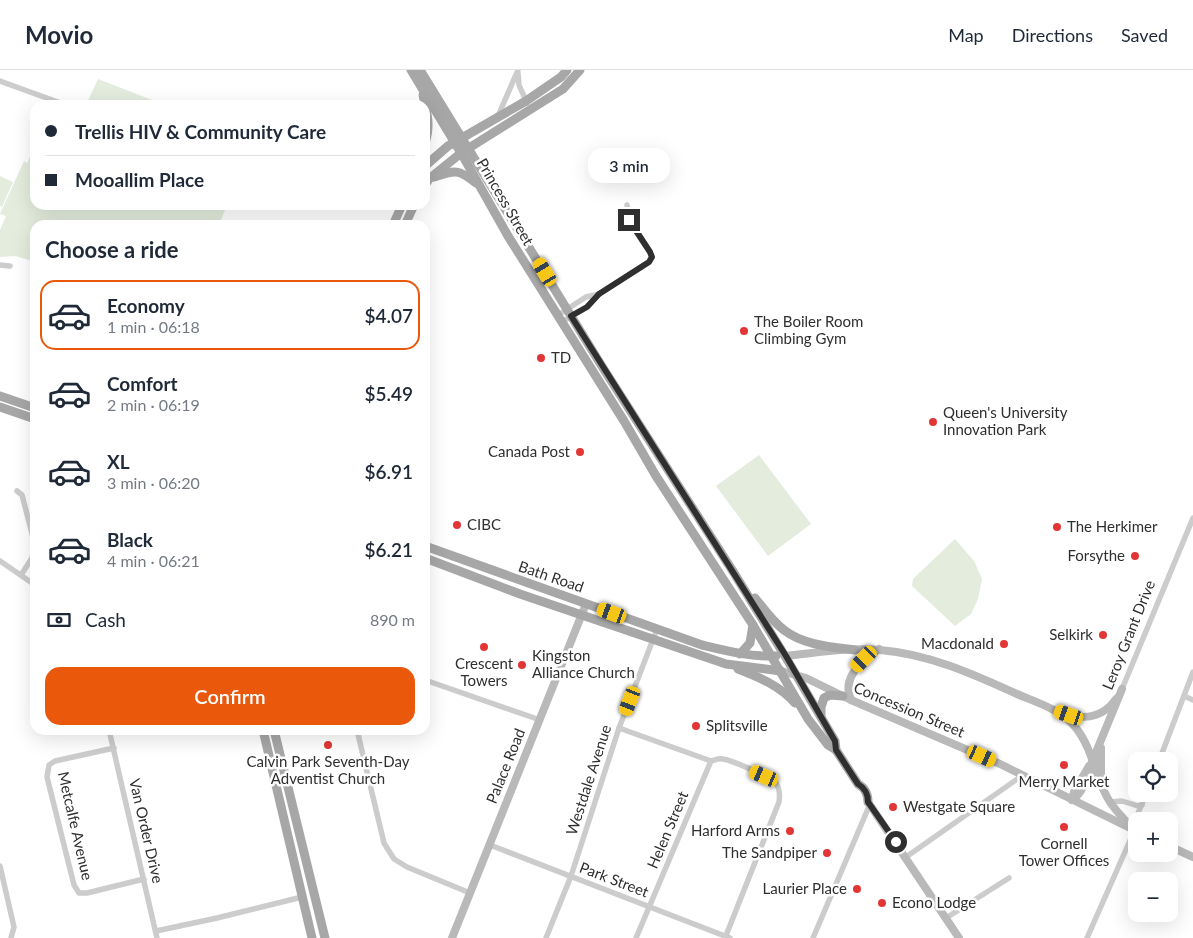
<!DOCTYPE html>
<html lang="en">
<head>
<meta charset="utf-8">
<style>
  body { margin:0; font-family:Lato,sans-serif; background:#f6f6f7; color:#1f2937; height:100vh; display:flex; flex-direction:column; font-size:19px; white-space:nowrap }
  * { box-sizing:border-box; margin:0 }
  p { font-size:16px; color:#747a83 }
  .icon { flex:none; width:28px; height:28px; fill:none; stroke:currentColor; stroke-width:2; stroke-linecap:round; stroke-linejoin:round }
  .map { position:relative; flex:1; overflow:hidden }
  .drawer { position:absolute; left:30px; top:150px; width:400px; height:515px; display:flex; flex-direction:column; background:#fff; border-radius:15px; box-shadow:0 5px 20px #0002 }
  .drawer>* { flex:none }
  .guide { position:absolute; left:30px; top:30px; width:400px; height:110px; border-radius:15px; box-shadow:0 5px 20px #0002; display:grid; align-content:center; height:110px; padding:0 15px; background:#fff }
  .fabs { position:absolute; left:1128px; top:682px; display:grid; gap:10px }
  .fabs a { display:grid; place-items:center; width:50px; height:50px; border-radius:10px; background:#fff; box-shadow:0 5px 20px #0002; font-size:25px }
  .end { position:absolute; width:22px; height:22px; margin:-11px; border:6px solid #2f2f2f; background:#fff; box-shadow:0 0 0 2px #fff }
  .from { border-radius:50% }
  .bubble { position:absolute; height:35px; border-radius:15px; background:#fff; box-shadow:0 5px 20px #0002; font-size:16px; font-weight:600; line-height:35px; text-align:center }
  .car { position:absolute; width:15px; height:30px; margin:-15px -8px; border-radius:6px; box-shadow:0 0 4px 1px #0007; background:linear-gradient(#f5c518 24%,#345 0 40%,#f5c518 0 76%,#345 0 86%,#f5c518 0) }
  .guide b { display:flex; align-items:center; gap:18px; height:48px; font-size:19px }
  .guide b+b { border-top:1px solid #e0e1e3 }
  .guide i { width:12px; height:12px; background:#1f2937 }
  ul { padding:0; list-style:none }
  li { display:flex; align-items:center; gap:15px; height:70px; margin:0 10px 8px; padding:0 5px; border:2px solid transparent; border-radius:15px }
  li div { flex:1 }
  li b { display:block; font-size:19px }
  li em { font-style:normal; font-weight:600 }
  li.selected { border-color:#ea580c }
  li>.icon { width:45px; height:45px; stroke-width:1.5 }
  h2 { padding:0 15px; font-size:22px; line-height:60px }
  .pay { display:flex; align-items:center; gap:12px; height:55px; padding:0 15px; font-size:19px }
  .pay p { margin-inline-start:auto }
  .cta { display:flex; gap:10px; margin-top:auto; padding:10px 15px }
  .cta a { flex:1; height:58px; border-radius:15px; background:#ea580c; color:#fff; font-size:20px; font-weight:600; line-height:58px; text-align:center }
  header { display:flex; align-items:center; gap:30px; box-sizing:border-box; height:70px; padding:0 25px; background:#fff; border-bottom:1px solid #e0e1e3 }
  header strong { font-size:24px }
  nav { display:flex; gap:28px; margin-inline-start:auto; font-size:18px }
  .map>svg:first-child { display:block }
</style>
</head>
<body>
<header>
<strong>Movio</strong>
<nav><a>Map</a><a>Directions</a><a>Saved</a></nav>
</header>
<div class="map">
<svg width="1193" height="868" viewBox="0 0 1193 868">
  <rect width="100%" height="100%" fill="#fff"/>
  <g fill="#e3ecdd">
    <polygon points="98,9 165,35 86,35"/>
    <polygon points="33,80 35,81 35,135 227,135 219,155 35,155 35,192 16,186 0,187 0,160 6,146 0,144 24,91 27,93"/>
    <polygon points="0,106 13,112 2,137 0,136"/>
    <polygon points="759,385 811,454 768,486 716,416"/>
    <polygon points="955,469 974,491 982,509 978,529 971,544 955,556 912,516 913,509"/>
  </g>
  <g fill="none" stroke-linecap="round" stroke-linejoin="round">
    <g stroke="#ccc" stroke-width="5.5">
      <polyline points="518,3 519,15 527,33"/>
      <polyline points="0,11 66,35"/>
      <polyline points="498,46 518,0"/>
      <polyline points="0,195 10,196"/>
      <polyline points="558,245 586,227 599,224"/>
      <polyline points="562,252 587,237 599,224 649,192 651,187 650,182 629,150 627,135"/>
      <polyline points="17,421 22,425 35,475 32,488 21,505"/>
      <polyline points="0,491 35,515"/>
      <polyline points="425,610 540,650"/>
      <polyline points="1122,619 1193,448"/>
      <polyline points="1184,626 1193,630"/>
      <path d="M619 658 711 691C715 690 719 688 723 689 731 690 771 707 776 713 780 719 780 725 779 732L725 868"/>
      <polyline points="109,660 157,868"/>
      <polyline points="357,660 384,773 394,789 407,797 470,823"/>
      <polyline points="114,678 55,691 49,695 47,707 74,815 79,823 87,823 144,809"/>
      <polyline points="1159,691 1193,602"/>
      <polyline points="1110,732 1122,731 1138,736 1142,735"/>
      <polyline points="490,775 730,868"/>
      <polyline points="906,787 1023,705"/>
      <polyline points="0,796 14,857 11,868"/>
      <polyline points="946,848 1009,808"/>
      <polyline points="156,861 217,848 302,827"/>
      <polyline points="546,868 571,806 619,658 657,559"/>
      <polyline points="636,868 711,691"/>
      <polyline points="813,868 870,734"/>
      <polyline points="1087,868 1132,766 1134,753 1146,724"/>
    </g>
    <g stroke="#b9b9b9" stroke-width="8">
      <path d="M785 586C816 583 849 577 880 580 929 584 973 604 1017 624 1038 633 1062 640 1076 658 1092 678 1095 705 1107 727 1113 739 1125 749 1133 760"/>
      <polyline points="781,601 806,608 851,630 1000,694 1130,758"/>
      <path d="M851 630C841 607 862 591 879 579"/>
      <path d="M1062 643C1083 650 1102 649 1116 629"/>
      <polyline points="1101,678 1101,707"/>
      <path d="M1072 730C1084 722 1089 705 1092 692L1122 619"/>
      <polyline points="1072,730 1074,722 1089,696"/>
      <polyline points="868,732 959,868"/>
      <polyline points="1169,776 1193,787"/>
      <polyline points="452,868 586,534"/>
    </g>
    <g stroke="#a7a7a7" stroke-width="9">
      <polyline points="411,0 464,88 508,166 624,351 656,406 753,555 808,649 828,675 836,680"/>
      <path d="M420 0 603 298 734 503 785 586 835 671 836 680 858 714C865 718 868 724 868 732"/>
      <path d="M423 25C427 43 431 55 425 73"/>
      <polyline points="425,96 448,76 526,31 561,7 567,0"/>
      <path d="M434 107C456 100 458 99 476 113"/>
      <polyline points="425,115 429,109 461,83 563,19 580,0"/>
      <polyline points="393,155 402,135"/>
      <polyline points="405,155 414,135"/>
      <polyline points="0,326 35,338"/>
      <polyline points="0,337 35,349"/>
      <path d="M425 476 702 575C727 581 751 587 776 586"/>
      <polyline points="425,488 520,524 726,594 781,601"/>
      <path d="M755 528C764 539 773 552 784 560 803 575 832 577 855 580"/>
      <polyline points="740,584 750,573 753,555"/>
      <path d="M738 599C759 607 780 616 795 633"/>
      <polyline points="821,647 821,637 824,628 830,625 843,626"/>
      <polyline points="263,660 312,868"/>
      <polyline points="274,660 325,868"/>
    </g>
  </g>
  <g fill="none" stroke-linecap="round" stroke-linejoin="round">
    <path stroke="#2f2f2f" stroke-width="6" d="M629 150 650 182 652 187 649 192 599 224 587 237 571 246 786 586 835 671 836 680 858 714C865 718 868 724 868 732L896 772"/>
  </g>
  <g fill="#e13635" stroke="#fff" stroke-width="2">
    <circle cx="744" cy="261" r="5"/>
    <circle cx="541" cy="288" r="5"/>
    <circle cx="933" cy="352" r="5"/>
    <circle cx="580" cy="382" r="5"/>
    <circle cx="457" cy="455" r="5"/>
    <circle cx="1057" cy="457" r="5"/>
    <circle cx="1135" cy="486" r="5"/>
    <circle cx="1103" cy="565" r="5"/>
    <circle cx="1004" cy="574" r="5"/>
    <circle cx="484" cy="577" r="5"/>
    <circle cx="522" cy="595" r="5"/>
    <circle cx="696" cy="656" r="5"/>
    <circle cx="328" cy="675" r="5"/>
    <circle cx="1064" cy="695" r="5"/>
    <circle cx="893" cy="737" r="5"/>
    <circle cx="1064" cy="757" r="5"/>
    <circle cx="790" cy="761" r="5"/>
    <circle cx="827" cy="783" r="5"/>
    <circle cx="857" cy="819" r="5"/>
    <circle cx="882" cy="833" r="5"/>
  </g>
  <g text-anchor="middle" stroke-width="5" stroke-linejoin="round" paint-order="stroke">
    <g font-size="15" fill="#2f2f2f" stroke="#fff">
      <text transform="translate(505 132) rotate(60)" y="5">Princess Street</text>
      <text transform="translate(551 507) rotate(19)" y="5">Bath Road</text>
      <text transform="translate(1129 565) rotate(-68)" y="5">Leroy Grant Drive</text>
      <text transform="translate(909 640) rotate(23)" y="5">Concession Street</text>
      <text transform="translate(506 696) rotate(-68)" y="5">Palace Road</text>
      <text transform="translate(589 710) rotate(-72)" y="5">Westdale Avenue</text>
      <text transform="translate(75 756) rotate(77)" y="5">Metcalfe Avenue</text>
      <text transform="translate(668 760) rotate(-67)" y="5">Helen Street</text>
      <text transform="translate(146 761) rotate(77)" y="5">Van Order Drive</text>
      <text transform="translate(614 810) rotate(21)" y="5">Park Street</text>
    </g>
    <g font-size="15" fill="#2f2f2f" stroke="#fff" text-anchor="start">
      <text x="754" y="257">The Boiler Room<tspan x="754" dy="17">Climbing Gym</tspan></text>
      <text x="551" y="293">TD</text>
      <text x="943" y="348">Queen's University<tspan x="943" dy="17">Innovation Park</tspan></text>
      <text x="570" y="387" text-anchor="end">Canada Post</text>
      <text x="467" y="460">CIBC</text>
      <text x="1067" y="462">The Herkimer</text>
      <text x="1125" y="491" text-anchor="end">Forsythe</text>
      <text x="1093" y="570" text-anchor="end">Selkirk</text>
      <text x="994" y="579" text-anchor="end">Macdonald</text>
      <text x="532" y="591">Kingston<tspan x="532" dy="17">Alliance Church</tspan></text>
      <text x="484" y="599" text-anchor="middle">Crescent<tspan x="484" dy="17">Towers</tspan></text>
      <text x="706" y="661">Splitsville</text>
      <text x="328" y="697" text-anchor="middle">Calvin Park Seventh-Day<tspan x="328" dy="17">Adventist Church</tspan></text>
      <text x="1064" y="717" text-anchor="middle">Merry Market</text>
      <text x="903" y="742">Westgate Square</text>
      <text x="780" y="766" text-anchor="end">Harford Arms</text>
      <text x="1064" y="779" text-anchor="middle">Cornell<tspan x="1064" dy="17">Tower Offices</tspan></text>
      <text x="817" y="788" text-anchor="end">The Sandpiper</text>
      <text x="847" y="824" text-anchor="end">Laurier Place</text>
      <text x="892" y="838">Econo Lodge</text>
    </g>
  </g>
</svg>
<div class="fabs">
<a><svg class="icon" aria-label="locate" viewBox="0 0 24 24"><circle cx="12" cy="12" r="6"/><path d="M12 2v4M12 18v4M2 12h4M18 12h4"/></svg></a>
<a>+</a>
<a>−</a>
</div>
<i class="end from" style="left:896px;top:772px"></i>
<i class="end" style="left:629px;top:150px"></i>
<div class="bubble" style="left:588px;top:78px;width:82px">3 min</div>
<i class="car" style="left:545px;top:202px;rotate:329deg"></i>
<i class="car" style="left:612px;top:543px;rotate:290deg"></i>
<i class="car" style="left:864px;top:589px;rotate:224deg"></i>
<i class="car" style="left:630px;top:631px;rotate:201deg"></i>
<i class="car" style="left:1069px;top:645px;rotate:289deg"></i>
<i class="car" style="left:982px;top:686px;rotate:114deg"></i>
<i class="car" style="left:764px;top:706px;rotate:293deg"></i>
<div class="guide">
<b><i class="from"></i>Trellis HIV &amp; Community Care</b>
<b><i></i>Mooallim Place</b>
</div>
<section class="drawer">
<h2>Choose a ride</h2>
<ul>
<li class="selected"><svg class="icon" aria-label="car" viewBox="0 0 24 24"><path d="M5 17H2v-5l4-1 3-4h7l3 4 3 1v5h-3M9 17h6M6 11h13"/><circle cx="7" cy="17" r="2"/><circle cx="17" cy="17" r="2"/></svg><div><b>Economy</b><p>1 min · 06:18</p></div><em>$4.07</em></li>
<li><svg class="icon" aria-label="car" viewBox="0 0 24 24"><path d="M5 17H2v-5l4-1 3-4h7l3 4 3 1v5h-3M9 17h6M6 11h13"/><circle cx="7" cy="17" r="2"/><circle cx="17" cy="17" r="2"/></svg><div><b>Comfort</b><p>2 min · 06:19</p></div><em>$5.49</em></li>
<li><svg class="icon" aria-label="car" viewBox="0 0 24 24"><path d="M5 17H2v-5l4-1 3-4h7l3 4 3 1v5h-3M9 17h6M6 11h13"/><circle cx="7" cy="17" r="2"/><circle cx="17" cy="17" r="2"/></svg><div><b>XL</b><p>3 min · 06:20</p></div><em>$6.91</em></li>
<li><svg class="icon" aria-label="car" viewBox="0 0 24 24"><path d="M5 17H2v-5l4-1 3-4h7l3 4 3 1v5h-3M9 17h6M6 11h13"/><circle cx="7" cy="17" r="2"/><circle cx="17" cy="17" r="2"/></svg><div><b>Black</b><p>4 min · 06:21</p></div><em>$6.21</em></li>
</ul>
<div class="pay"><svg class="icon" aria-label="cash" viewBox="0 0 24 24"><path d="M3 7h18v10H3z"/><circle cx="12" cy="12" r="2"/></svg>Cash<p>890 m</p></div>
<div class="cta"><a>Confirm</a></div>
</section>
</div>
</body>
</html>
